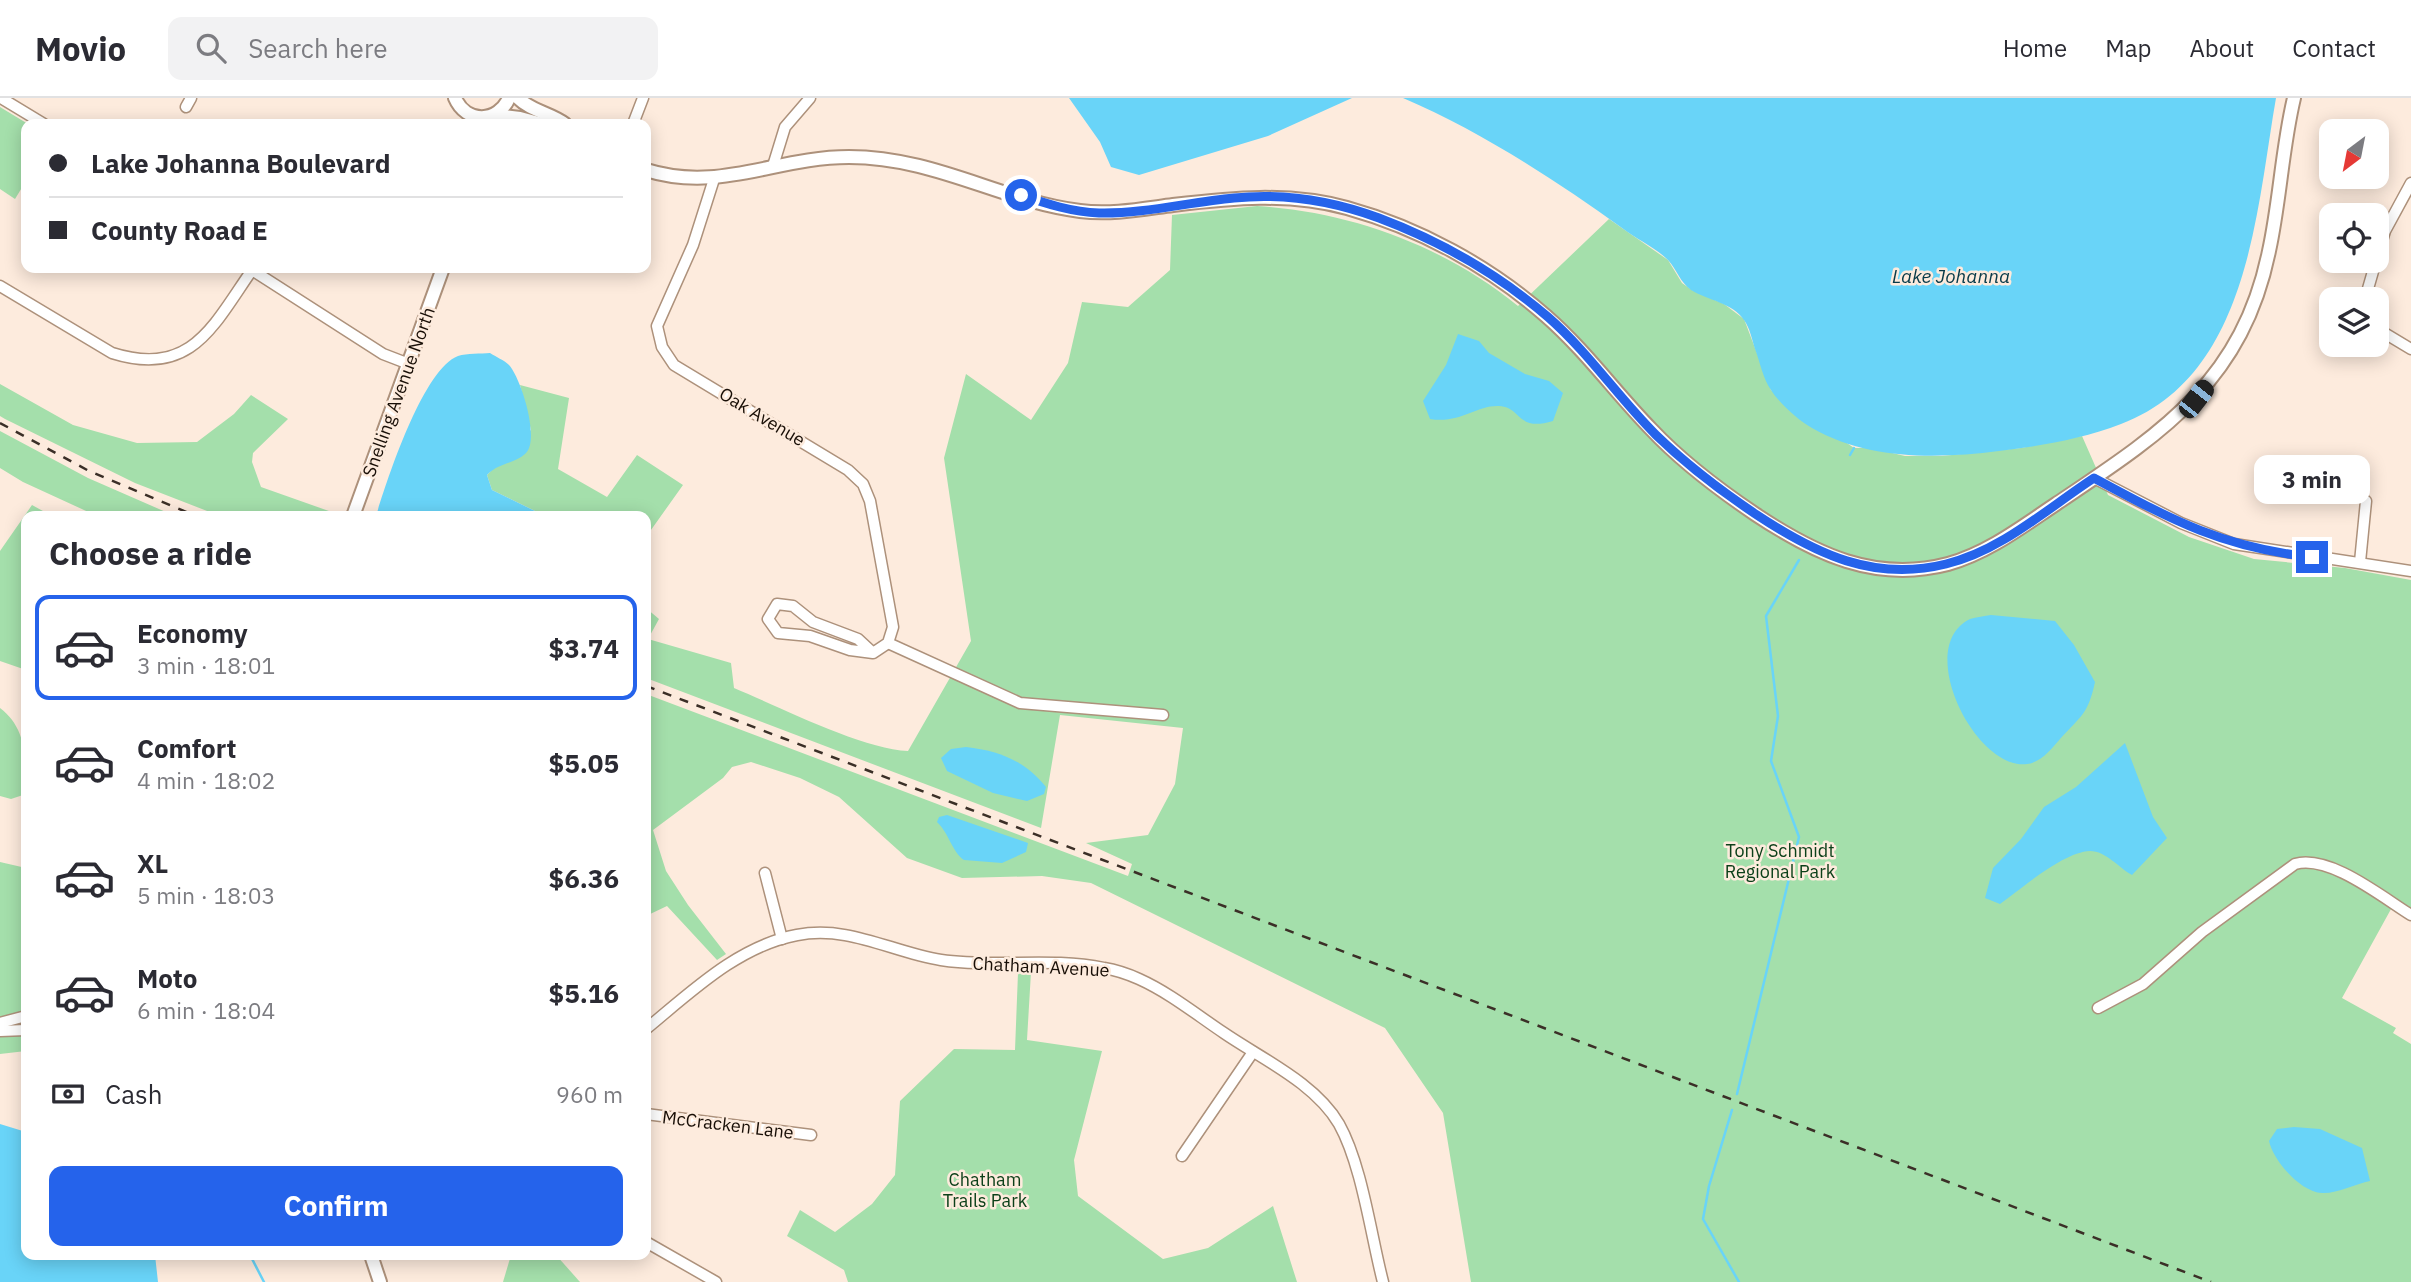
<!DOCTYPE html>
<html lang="en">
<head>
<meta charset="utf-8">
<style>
  body { margin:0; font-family:"IBM Plex Sans",sans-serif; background:#f2f2f3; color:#2b2b33; height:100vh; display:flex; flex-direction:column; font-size:26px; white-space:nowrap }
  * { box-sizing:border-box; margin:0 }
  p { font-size:23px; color:#7c7c81 }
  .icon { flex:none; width:38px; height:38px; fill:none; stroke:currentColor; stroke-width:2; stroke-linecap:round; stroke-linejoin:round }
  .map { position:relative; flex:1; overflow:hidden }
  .drawer { position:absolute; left:21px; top:413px; width:630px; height:749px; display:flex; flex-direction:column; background:#fff; border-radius:14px; box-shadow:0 4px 18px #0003 }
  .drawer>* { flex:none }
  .guide { position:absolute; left:21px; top:21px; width:630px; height:154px; border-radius:14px; box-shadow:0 4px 18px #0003; display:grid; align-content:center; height:154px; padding:0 28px; background:#fff }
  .needle { width:46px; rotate:212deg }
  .controls { position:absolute; left:2319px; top:21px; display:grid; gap:14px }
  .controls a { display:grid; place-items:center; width:70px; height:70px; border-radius:14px; background:#fff; box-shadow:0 4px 18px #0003; font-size:35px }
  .end { position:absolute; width:32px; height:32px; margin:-16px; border:9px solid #2563eb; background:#fff; box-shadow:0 0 0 4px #fff }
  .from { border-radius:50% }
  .bubble { position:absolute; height:49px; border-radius:14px; background:#fff; box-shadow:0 4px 18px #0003; font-size:23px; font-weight:700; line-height:49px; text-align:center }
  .car { position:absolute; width:21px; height:42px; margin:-21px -10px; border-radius:9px; box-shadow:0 0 5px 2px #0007; background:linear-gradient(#222 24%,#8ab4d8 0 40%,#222 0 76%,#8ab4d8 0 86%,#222 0) }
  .guide b { display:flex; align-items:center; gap:24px; height:66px; font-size:26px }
  .guide b+b { border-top:2px solid #e1e1e2 }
  .guide i { width:18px; height:18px; background:#2b2b33 }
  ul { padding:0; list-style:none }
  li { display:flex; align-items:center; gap:21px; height:105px; margin:0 14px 10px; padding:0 14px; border:4px solid transparent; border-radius:14px }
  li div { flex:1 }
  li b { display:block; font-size:26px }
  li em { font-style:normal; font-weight:700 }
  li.current { border-color:#2563eb }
  li>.icon { width:63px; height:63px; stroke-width:1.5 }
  h2 { padding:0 28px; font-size:32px; line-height:84px }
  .pay { display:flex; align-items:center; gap:18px; height:77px; padding:0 28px; font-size:26px }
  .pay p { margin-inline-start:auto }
  .button { display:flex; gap:14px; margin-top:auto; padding:14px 28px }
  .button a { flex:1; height:80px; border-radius:14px; background:#2563eb; color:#fff; font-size:28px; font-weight:700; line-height:80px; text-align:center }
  header { display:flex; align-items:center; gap:42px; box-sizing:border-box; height:98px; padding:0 35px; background:#fff; border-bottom:2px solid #e1e1e2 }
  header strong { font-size:33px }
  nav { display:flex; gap:38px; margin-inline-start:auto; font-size:24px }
  .search { width:490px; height:63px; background:#f2f2f3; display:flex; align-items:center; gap:18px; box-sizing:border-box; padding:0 24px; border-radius:14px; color:#7c7c81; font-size:26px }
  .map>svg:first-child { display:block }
</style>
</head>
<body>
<header>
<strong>Movio</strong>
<div class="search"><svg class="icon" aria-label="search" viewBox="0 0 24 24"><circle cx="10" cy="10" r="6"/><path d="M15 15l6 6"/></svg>Search here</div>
<nav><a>Home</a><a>Map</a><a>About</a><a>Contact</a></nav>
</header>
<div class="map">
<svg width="2411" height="1184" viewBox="0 0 2411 1184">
  <rect width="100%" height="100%" fill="#fdebdd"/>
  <g fill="#a4dfab">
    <polygon points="0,9 28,26 26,83 15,101 0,91"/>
    <path d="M1257 108C1352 114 1444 148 1518 208L1609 121 1668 162 1682 185 1692 192 1724 206 1744 221 1771 292 1854 350H1871L1905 358H1942L2021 350 2082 338 2108 397 2189 439 2254 461 2345 470 2411 482V811L2396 802 2342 900 2396 930 2393 935 2411 946V1184H1471L1443 1015 1385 930 1091 785 1042 778 962 780 907 760 839 699 800 680 751 664 732 669 723 680 653 732 666 773 688 807 726 856 717 862 667 808 646 818V596L1128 778 1132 766 1086 745 1148 737 1175 686 1183 630 1060 617 1041 730 646 580V510L659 521 648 541 731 565 734 590C780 609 862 651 908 653L971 543 944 360 966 276 1031 322 1068 265 1082 204 1128 209 1170 172 1172 117Z"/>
    <polygon points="0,286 73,327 137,345 197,344 234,316 251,297 288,321 253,355 252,364 261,389 343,418 220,418 135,385 5,321 0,318"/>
    <polygon points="520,287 569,300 558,371 607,399 637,357 683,387 646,439 646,418 538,418 535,413 492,392 487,377 531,332"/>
    <polygon points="0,333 88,380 175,418 97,418 23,384 0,370"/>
    <polygon points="32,407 52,418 26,418 26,572 0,563 0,453"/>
    <path d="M0 610C28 631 26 664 26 696L11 701 0 698Z"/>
    <polygon points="0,764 26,770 26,953 0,956"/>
    <polygon points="1031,874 1027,942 1102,953 1074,1062 1078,1098 1163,1161 1208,1150 1273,1108 1297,1184 848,1184 844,1172 787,1138 800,1112 835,1134 872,1106 895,1077 900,1003 954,951 1015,952 1018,875"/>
    <polygon points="511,1157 556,1157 580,1184 503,1184"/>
  </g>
  <g fill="#69d4f8">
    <polygon points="1069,0 1352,0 1268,38 1139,77 1111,69 1100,44"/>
    <path d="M1403 0H2276C2256 114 2249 278 2121 326 2082 341 2040 348 1999 353 1936 361 1868 362 1812 330 1799 323 1779 305 1771 292 1763 281 1760 264 1755 251 1752 242 1750 230 1744 222 1733 205 1707 202 1691 192 1680 184 1677 172 1668 162 1656 150 1636 141 1622 130 1554 81 1480 33 1403 0Z"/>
    <path d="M1458 236 1479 243 1489 255 1525 276 1549 283 1563 295 1553 323C1516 334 1522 309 1499 308 1476 307 1460 326 1430 321L1423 303 1446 267Z"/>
    <path d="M490 255C496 259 504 262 509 267 521 280 541 343 525 356 514 366 498 365 487 377L492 392 535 413 538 418H376C387 382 423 271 458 258 467 255 481 256 490 255Z"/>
    <path d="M1991 517 2055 523 2074 547 2095 584C2088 616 2082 617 2060 641 2051 651 2042 664 2027 666 1976 673 1913 549 1970 521 1976 519 1985 518 1991 517Z"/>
    <path d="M2125 645 2153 719 2167 740 2132 777C2119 770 2106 753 2090 753 2063 754 2021 791 2000 806L1985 800 1993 770 2021 741 2044 709 2076 689Z"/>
    <path d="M966 649C999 653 1024 662 1046 689L1044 696 1027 703 993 695 947 673 941 660 951 651Z"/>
    <path d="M947 717 1028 745 1026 754 1002 765 964 762C952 754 949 735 937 724L939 719Z"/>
    <polygon points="0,1026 26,1034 26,1157 155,1157 158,1184 0,1184"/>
    <path d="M2294 1029 2320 1031 2362 1050 2370 1083C2356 1086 2336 1096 2322 1095 2300 1094 2273 1062 2269 1043L2277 1031Z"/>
  </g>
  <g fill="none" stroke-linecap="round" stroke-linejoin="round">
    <g stroke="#69d4f8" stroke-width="2.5">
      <polyline points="1850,357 1854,350"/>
      <polyline points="1737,996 1799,739 1771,663 1778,618 1766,518 1799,462"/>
      <polyline points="1732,1012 1709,1088 1703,1121 1739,1184"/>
      <polyline points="250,1157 264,1184"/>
    </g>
    <defs>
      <g id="minor">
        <polyline points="1,0 44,26"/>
        <polyline points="186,9 191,0"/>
        <polyline points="633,26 643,0"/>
        <polyline points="773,68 785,29 810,0"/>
        <polyline points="714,81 693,147 657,228 662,249 674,267 848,372 863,386 870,403 893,529 888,545 873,555 850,552 810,538 778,535 768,521 777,506 793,508 813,524 858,541 873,555"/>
        <polyline points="2376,162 2385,133 2411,85"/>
        <path d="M0 188 112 255C191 280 213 228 252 172L383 256 409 266"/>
        <polyline points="2365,201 2376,163"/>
        <polyline points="2376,230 2411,251"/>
        <polyline points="2094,380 2181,425 2234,446 2411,473"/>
        <polyline points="2360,464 2366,403"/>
        <polyline points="888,545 1020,605 1163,617"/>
        <polyline points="765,775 782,841"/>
        <path d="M2098 910 2143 886 2202 834 2295 766C2329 756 2382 799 2411 817"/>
        <polyline points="0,925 26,918"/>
        <path d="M646 931C691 894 738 848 797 837 849 827 891 854 941 862 994 870 1051 859 1104 870 1116 872 1128 876 1139 881 1170 895 1197 917 1224 935 1262 961 1315 985 1339 1026 1362 1067 1371 1138 1383 1184"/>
        <polyline points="0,933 26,932"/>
        <polyline points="646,1016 811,1037"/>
        <polyline points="1182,1058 1253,954"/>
        <polyline points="646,1144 716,1184"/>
      </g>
      <g id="tertiary">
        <path d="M455 0C466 26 498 25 509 0"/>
        <path d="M518 0C531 13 550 15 565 26"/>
        <polyline points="494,17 520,20 542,26"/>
        <path d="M646 72C719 95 776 59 849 59 935 59 1001 103 1080 113 1111 117 1142 111 1173 107 1232 100 1288 94 1347 110 1419 130 1489 168 1546 218 1585 252 1615 294 1651 331 1682 364 1718 391 1755 416 1815 456 1875 485 1948 466 1988 455 2023 428 2056 406 2160 336 2242 285 2269 153 2280 103 2282 50 2294 0"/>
        <polyline points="353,418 443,170"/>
        <polyline points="371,1157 380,1184"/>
      </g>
    </defs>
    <use href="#minor" stroke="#ad917b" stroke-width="13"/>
    <use href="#tertiary" stroke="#ad917b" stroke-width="16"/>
    <use href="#minor" stroke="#fff" stroke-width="10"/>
    <use href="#tertiary" stroke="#fff" stroke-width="12"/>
    <g stroke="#3b2f27" stroke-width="2.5" stroke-dasharray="9 9" stroke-linecap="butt">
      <polyline points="0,325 89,373 196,418"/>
      <polyline points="646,588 2211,1184"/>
    </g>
  </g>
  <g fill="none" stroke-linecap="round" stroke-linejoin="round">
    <path stroke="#2563eb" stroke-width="9" d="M1021 97C1047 106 1072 114 1099 115 1144 116 1189 104 1234 100 1282 95 1333 103 1379 120 1440 143 1498 176 1548 219 1588 254 1618 299 1656 337 1687 367 1721 393 1757 417 1816 456 1874 484 1946 466 2001 453 2048 410 2094 380 2172 422 2223 450 2312 459"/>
  </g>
  <g text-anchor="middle" stroke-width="5" stroke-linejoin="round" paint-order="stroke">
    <g font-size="18" fill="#180e06" stroke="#fdebdd">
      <text transform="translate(399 294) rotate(-70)" y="6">Snelling Avenue North</text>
      <text transform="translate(762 319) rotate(31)" y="6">Oak Avenue</text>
      <text transform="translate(1041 869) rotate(3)" y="6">Chatham Avenue</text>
      <text transform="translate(728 1027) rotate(7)" y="6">McCracken Lane</text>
    </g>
    <g font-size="18" fill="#0c4019" stroke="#fdebdd">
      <text x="1780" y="759">Tony Schmidt<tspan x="1780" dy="21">Regional Park</tspan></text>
      <text x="985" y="1088">Chatham<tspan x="985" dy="21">Trails Park</tspan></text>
    </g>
    <g font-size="19" font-style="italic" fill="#073a49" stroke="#fdebdd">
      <text x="1951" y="185">Lake Johanna</text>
    </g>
  </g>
</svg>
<div class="controls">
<a><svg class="needle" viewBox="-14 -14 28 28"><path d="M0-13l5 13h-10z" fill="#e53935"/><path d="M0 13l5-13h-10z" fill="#7c7c81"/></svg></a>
<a><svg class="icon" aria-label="locate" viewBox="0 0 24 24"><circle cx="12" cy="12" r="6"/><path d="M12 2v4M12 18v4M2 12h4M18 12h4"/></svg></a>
<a><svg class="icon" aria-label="layers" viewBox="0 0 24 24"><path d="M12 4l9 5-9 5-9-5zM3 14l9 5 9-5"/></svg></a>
</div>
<i class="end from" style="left:1021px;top:97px"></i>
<i class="end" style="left:2312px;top:459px"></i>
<div class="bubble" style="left:2254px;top:357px;width:116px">3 min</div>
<i class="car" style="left:2196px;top:301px;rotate:38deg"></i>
<div class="guide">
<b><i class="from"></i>Lake Johanna Boulevard</b>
<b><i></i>County Road E</b>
</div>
<section class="drawer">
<h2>Choose a ride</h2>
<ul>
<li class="current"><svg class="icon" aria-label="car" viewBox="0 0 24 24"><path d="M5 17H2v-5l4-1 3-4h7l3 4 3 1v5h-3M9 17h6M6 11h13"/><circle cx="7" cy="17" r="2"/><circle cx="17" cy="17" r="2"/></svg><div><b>Economy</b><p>3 min · 18:01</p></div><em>$3.74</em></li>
<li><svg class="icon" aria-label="car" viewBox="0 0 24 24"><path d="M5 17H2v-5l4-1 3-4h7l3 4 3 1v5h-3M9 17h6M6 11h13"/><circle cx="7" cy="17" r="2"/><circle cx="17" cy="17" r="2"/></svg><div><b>Comfort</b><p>4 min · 18:02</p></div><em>$5.05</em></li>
<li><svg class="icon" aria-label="car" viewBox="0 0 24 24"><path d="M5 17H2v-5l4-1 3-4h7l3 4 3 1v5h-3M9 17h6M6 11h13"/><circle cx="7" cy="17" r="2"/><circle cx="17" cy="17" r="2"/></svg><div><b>XL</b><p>5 min · 18:03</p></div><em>$6.36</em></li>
<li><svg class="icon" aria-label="car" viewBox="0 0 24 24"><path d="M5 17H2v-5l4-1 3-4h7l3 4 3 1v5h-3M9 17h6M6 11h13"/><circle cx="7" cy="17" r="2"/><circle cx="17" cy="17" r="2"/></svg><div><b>Moto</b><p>6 min · 18:04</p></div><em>$5.16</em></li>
</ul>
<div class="pay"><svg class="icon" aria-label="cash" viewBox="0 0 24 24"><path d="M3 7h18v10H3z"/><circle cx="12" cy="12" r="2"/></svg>Cash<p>960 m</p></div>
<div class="button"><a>Confirm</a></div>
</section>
</div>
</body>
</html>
